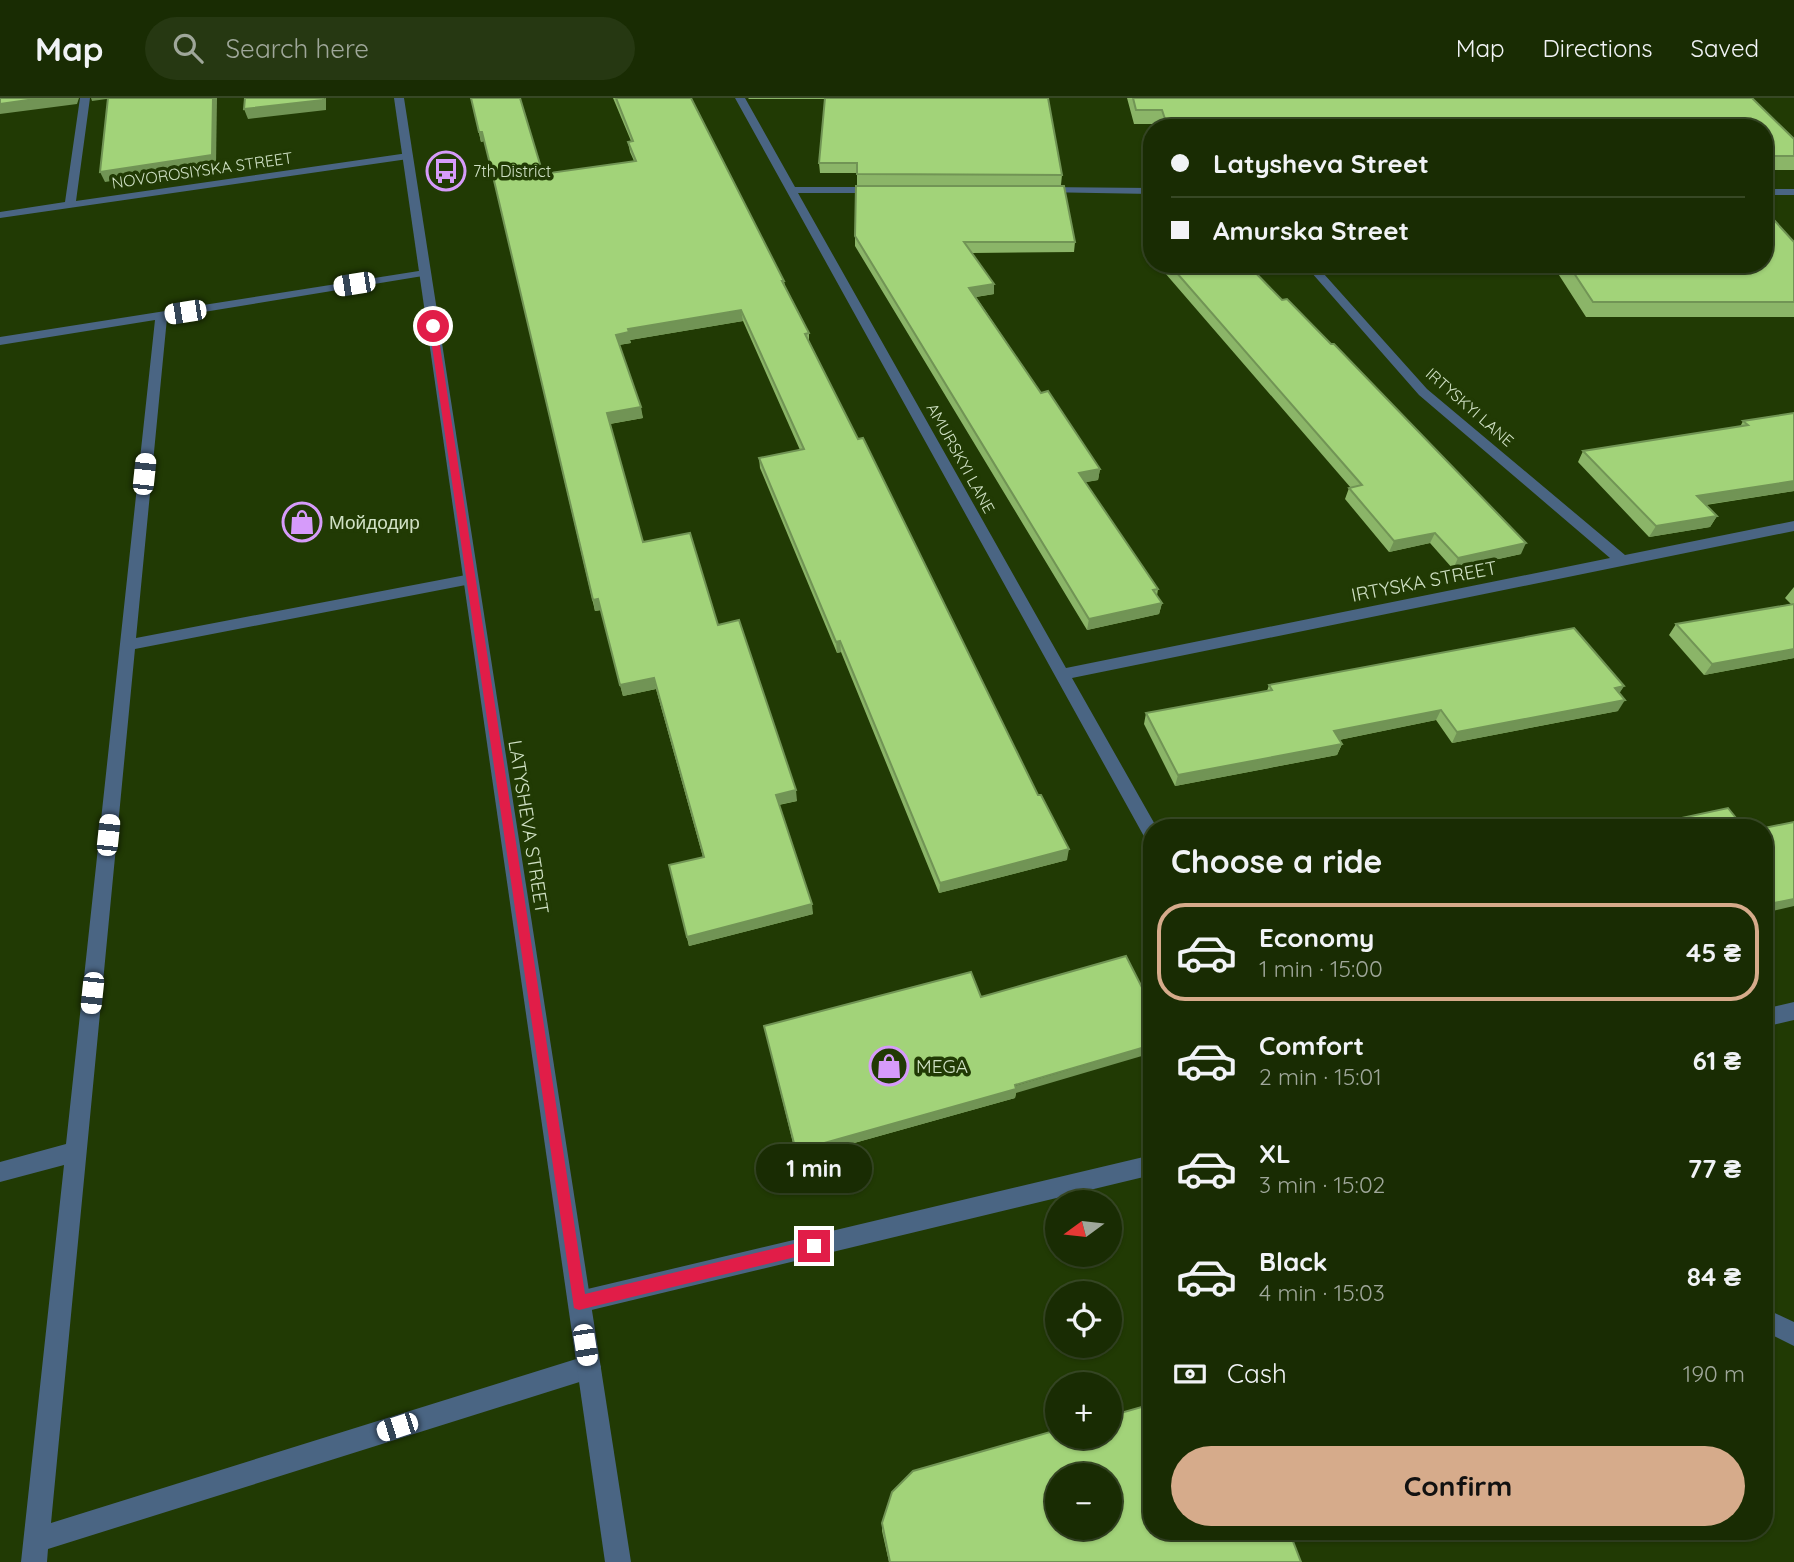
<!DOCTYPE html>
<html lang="en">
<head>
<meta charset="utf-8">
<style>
  body { margin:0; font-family:Quicksand,sans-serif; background:#263812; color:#f1f3f6; height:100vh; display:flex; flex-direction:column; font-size:26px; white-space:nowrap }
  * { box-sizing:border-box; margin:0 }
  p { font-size:23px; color:#9fa79a }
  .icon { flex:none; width:38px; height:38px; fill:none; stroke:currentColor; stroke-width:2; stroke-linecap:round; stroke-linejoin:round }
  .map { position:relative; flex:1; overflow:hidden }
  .sheet { position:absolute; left:1143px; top:721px; width:630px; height:721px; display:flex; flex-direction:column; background:#192c03; border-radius:28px; box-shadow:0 2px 5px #0004,0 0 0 2px #374825 }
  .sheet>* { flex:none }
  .top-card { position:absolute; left:1143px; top:21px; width:630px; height:154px; border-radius:28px; box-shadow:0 2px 5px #0004,0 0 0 2px #374825; display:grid; align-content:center; height:154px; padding:0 28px; background:#192c03 }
  .needle { width:46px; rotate:255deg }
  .controls { position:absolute; left:1045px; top:1092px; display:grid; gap:14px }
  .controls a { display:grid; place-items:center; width:77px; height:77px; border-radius:50%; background:#192c03; box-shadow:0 2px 5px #0004,0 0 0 2px #374825; font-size:35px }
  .end { position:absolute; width:32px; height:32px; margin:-16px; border:9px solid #e11d48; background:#fff; box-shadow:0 0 0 4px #fff }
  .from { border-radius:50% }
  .bubble { position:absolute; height:49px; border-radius:24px; background:#192c03; box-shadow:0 2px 5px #0004,0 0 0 2px #374825; font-size:23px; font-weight:700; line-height:49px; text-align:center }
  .car { position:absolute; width:21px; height:42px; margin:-21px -10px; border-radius:9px; box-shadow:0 0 5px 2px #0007; background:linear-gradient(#fff 24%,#345 0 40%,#fff 0 76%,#345 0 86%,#fff 0) }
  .top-card b { display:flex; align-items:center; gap:24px; height:66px; font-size:26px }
  .top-card b+b { border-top:2px solid #374825 }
  .top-card i { width:18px; height:18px; background:#f1f3f6 }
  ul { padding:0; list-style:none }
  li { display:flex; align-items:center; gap:21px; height:98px; margin:0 14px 10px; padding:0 14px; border:4px solid transparent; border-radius:28px }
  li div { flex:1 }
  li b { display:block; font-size:26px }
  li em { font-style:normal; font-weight:700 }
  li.selected { border-color:#d6ab8b }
  li>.icon { width:63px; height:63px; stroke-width:1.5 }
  h2 { padding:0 28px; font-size:32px; line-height:84px }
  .pay { display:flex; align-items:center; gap:18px; height:77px; padding:0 28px; font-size:26px }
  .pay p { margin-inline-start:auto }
  .cta { display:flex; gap:14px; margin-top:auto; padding:14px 28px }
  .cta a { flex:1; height:80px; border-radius:42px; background:#d6ab8b; color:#111; font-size:28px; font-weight:700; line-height:80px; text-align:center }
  header { display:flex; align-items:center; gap:42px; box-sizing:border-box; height:98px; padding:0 35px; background:#192c03; border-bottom:2px solid #374825 }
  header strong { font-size:33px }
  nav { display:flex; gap:38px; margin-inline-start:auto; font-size:24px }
  .search { width:490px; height:63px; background:#263812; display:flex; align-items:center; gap:18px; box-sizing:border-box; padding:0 24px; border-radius:38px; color:#9fa79a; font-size:26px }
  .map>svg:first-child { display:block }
</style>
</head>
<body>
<header>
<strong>Map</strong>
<div class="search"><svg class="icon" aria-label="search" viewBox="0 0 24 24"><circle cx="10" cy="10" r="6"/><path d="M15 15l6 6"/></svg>Search here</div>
<nav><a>Map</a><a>Directions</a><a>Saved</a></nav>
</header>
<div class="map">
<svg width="1794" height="1464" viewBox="0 0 1794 1464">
  <rect width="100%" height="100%" fill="#213a04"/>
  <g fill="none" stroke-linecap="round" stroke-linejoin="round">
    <g fill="#4a6583" fill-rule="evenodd">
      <polygon points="425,172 431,175 429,177 167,220 136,540 471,476 478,481 471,486 135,551 51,1425 589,1257 597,1261 601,1269 597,1277 589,1281 48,1451 47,1464 21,1464 64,1067 0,1084 0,1064 66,1046 155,222 0,247 0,239"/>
      <polygon points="1764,1210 1794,1224 1794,1248 1764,1233"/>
    </g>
    <g fill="#4a6583" fill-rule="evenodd">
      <polygon points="80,0 90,0 76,103 408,55 413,58 408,61 0,120 0,114 65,104"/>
      <polygon points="735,0 745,0 795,89 879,89 884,92 879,95 798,95 1066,570 1610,460 1419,297 1304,166 1315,166 1427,291 1625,457 1794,423 1794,433 1072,580 1157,730 1152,730 1152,744 1146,742"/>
      <polygon points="1043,89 1152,90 1152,96 1039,94 1038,92"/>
      <rect x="1764" y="91" width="30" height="6"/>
      <polygon points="1794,904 1794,922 1764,929 1764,911"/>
      <polygon points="1152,1057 1152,1077 579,1215 571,1212 568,1204 571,1196 579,1193"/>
    </g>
    <polygon fill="#4a6583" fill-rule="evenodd" points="394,0 404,0 631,1464 605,1464"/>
  </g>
  <g fill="#8bb568">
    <polygon points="471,0 543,76 634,63 630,54 628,44 631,43 613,0 691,0 784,183 785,188 809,235 809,243 1067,762 939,795 841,554 837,555 760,370 759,360 800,352 743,223 630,242 631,245 619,247 643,320 610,326 643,444 718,527 797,703 779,707 813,816 689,848 669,767 703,759 656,591 623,598 601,512 595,513 493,78 484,43 481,44"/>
    <polygon points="748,0 1048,0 1062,77 1061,87 857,87 857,75 820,75 819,65 825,1 749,1"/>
    <polygon points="1127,0 1752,0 1794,41 1794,72 1764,72 1764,30 1161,30 1160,26 1134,26"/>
    <polygon points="1151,105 1152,105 1152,124 1149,115"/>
    <polygon points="855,138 1075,144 1074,154 972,155 994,196 976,199 1041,295 1100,371 1098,382 1085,384 1158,491 1157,498 1162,505 1159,516 1087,532 855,148"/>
    <polygon points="1794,144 1794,219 1586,219 1557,174 1561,166 1764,166"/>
    <polygon points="1163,166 1224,166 1225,168 1521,456 1453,471 1430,445 1389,454 1345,401 1349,390 1351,390 1165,175"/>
    <polygon points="1794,315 1794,393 1706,407 1717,418 1710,429 1649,439 1578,364 1583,353 1740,329 1743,323"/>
    <polygon points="1794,489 1794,560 1704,577 1669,537 1676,526 1791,506 1785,500"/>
    <polygon points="1269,587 1624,588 1619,595 1618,613 1452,645 1436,622 1339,642 1342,646 1337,657 1175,688 1144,626 1146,615 1267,593"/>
    <polygon points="764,928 1016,995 1015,1000 797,1061"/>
    <polygon points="882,1425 1301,1464 889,1464 882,1433"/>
  </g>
  <g fill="#719455">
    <polygon points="42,0 79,0 77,6 0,16 0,6"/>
    <polygon points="91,0 114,0 92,3"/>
    <polygon points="213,0 217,0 216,67 105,84 100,74"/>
    <polygon points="326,0 326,12 248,21 244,11"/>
    <polygon points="479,34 482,34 484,43 481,44"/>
    <polygon points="994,186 994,196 969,200 969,190"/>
    <polygon points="741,212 743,223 630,242 631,245 618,247 616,237 628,231"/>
    <polygon points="641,309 643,320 609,326 607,315"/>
    <polygon points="1100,371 1098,382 1077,386 1079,375"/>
    <polygon points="1794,383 1794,393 1690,409 1697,398"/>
    <polygon points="1717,418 1710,429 1649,439 1656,428"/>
    <polygon points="1435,435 1430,445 1389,454 1394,443"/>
    <polygon points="1526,445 1521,456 1453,471 1458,460"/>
    <polygon points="598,501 601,512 595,513 593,502"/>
    <polygon points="1162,505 1159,516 1087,532 1089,521"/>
    <polygon points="840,543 841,554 837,555 836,544"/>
    <polygon points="1794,551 1794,560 1704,577 1712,566"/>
    <polygon points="654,580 656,591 623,598 620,587"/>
    <polygon points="1624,588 1617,599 1615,590"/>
    <polygon points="1625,602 1618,613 1452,645 1457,634"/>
    <polygon points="1441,612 1436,622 1329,644 1334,633"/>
    <polygon points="1342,646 1337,657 1175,688 1178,677"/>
    <polygon points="796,692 797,703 777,707 776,697"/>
    <polygon points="1069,751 1067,762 939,795 940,785"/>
    <polygon points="1794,801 1794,808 1764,815 1764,807"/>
    <polygon points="812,806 813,816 689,848 687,839"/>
    <polygon points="1152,947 1152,955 1016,995 1015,1000 797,1061 796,1053"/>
  </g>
  <g fill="#a2d379" stroke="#719455" stroke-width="2" fill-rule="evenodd">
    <polygon points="0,0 42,0 0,6"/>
    <polygon points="108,0 213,0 212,57 100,74"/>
    <polygon points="245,0 323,0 323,2 244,11"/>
    <polygon points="471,0 520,0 543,76 636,63 628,44 633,43 616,0 691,0 784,183 782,183 809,235 805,236 858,341 863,340 1038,697 1041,697 1069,751 940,785 840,543 836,544 759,360 804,351 741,212 628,231 629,234 616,237 641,309 607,315 643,444 690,435 718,527 739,522 796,692 776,697 812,806 687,839 669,767 704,759 654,580 620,587 598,501 593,502 492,74 482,34 479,34"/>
    <polygon points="825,0 1048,0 1062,77 857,76 857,65 819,65"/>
    <polygon points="1133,0 1752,0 1794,41 1794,58 1764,58 1764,30 1168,30 1162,12 1136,12"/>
    <polygon points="856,88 1064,88 1075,144 964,144 994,186 969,190 1041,295 1048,293 1100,371 1079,375 1158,491 1153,492 1162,505 1089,521 855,138"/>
    <polygon points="1764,111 1794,144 1794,204 1593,204 1568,166 1764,166"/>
    <polygon points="1169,166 1224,166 1225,168 1238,166 1247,166 1282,202 1287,201 1331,246 1334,246 1526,445 1458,460 1435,435 1394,443 1349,390 1362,387"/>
    <polygon points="1794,315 1794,383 1697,398 1717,418 1656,428 1583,353 1748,327 1743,323"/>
    <polygon points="1794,506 1794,551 1712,566 1676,526"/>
    <polygon points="1574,530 1624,588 1615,590 1625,602 1457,634 1441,612 1334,633 1342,646 1178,677 1146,615 1272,592 1269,587"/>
    <polygon points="1728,710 1744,730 1635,730"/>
    <polygon points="1447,721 1453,730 1404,730"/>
    <polygon points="1794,724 1794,801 1764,807 1764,730"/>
    <polygon points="1126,858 1152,909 1152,947 1015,987 1016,991 796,1053 764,928 971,874 981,899"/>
    <path d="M1152 1306V1433H1289L1301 1464H890L882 1425 892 1394 913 1373 1057 1332V1339H1110V1318ZM1057 1377H1110V1430H1057Z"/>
  </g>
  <polygon fill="#e11d48" points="433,225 437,228 585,1196 814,1141 822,1148 820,1153 579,1212 574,1210 429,228"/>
  <defs>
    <symbol id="bus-ring" viewBox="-11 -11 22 22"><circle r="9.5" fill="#213a04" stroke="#d69bfa" stroke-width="1.5"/><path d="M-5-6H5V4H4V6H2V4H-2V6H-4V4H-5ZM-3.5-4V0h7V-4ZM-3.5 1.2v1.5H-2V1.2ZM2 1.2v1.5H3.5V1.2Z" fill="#d69bfa"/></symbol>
    <symbol id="shop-ring" viewBox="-11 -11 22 22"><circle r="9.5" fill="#213a04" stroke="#d69bfa" stroke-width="1.5"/><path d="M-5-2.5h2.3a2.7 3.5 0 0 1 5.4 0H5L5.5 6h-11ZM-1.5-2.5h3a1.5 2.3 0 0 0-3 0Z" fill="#d69bfa"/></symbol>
  </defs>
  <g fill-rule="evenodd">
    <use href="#bus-ring" x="424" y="51" width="44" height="44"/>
    <use href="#shop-ring" x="280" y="402" width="44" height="44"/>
    <use href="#shop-ring" x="867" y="946" width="44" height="44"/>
  </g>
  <g text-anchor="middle" stroke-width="7" stroke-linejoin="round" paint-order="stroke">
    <g font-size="16" fill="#d0e1c5" stroke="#213a04">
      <text transform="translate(202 72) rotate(-8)" y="6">NOVOROSIYSKA STREET</text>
      <text transform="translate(1470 309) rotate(41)" y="6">IRTYSKYI LANE</text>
      <text transform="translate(961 360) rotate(61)" y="6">AMURSKYI LANE</text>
    </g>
    <g font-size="16" fill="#d0e1c5" stroke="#213a04" text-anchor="start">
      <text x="473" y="79">7th District</text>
    </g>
    <g font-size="19" fill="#d0e1c5" stroke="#213a04" text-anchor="start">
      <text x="329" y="431">Мойдодир</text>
      <text x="916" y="975">MEGA</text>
    </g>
    <g font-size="19" fill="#d0e1c5" stroke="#213a04">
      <text transform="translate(1424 483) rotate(-11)" y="7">IRTYSKA STREET</text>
      <text transform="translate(529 729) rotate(81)" y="7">LATYSHEVA STREET</text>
    </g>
  </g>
</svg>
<div class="controls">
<a><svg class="needle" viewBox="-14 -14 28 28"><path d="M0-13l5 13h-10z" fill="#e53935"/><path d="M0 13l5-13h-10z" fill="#9fa79a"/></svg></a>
<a><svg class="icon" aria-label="locate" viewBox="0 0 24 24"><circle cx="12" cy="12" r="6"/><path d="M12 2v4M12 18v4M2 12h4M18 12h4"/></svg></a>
<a>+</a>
<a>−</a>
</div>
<i class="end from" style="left:433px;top:228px"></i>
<i class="end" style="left:814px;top:1148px"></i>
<div class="bubble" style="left:756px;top:1046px;width:116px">1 min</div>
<i class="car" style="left:354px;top:186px;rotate:261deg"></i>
<i class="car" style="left:185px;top:214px;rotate:261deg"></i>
<i class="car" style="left:144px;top:376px;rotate:6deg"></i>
<i class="car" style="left:108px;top:737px;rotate:6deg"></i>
<i class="car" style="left:92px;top:895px;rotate:186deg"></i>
<i class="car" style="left:585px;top:1247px;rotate:171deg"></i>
<i class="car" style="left:397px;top:1329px;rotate:252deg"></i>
<div class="top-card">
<b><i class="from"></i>Latysheva Street</b>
<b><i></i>Amurska Street</b>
</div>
<section class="sheet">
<h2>Choose a ride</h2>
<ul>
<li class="selected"><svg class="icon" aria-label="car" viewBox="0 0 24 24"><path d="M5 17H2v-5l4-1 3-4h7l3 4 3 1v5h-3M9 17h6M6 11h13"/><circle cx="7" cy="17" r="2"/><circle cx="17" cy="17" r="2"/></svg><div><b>Economy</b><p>1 min · 15:00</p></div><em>45 ₴</em></li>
<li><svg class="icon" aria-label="car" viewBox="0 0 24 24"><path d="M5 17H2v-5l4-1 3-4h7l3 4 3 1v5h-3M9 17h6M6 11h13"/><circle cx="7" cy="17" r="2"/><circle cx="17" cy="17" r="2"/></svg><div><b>Comfort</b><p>2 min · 15:01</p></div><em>61 ₴</em></li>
<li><svg class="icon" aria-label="car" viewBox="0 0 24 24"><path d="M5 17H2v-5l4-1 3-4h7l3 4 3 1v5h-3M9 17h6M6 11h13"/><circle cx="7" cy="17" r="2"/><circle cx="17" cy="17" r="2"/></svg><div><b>XL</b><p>3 min · 15:02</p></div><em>77 ₴</em></li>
<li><svg class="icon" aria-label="car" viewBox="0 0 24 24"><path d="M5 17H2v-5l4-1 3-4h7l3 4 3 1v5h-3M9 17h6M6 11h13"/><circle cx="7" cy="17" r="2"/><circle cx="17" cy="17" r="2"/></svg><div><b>Black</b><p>4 min · 15:03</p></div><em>84 ₴</em></li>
</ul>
<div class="pay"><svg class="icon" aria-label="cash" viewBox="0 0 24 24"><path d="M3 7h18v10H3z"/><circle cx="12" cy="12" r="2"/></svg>Cash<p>190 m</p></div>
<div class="cta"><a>Confirm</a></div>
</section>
</div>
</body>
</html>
